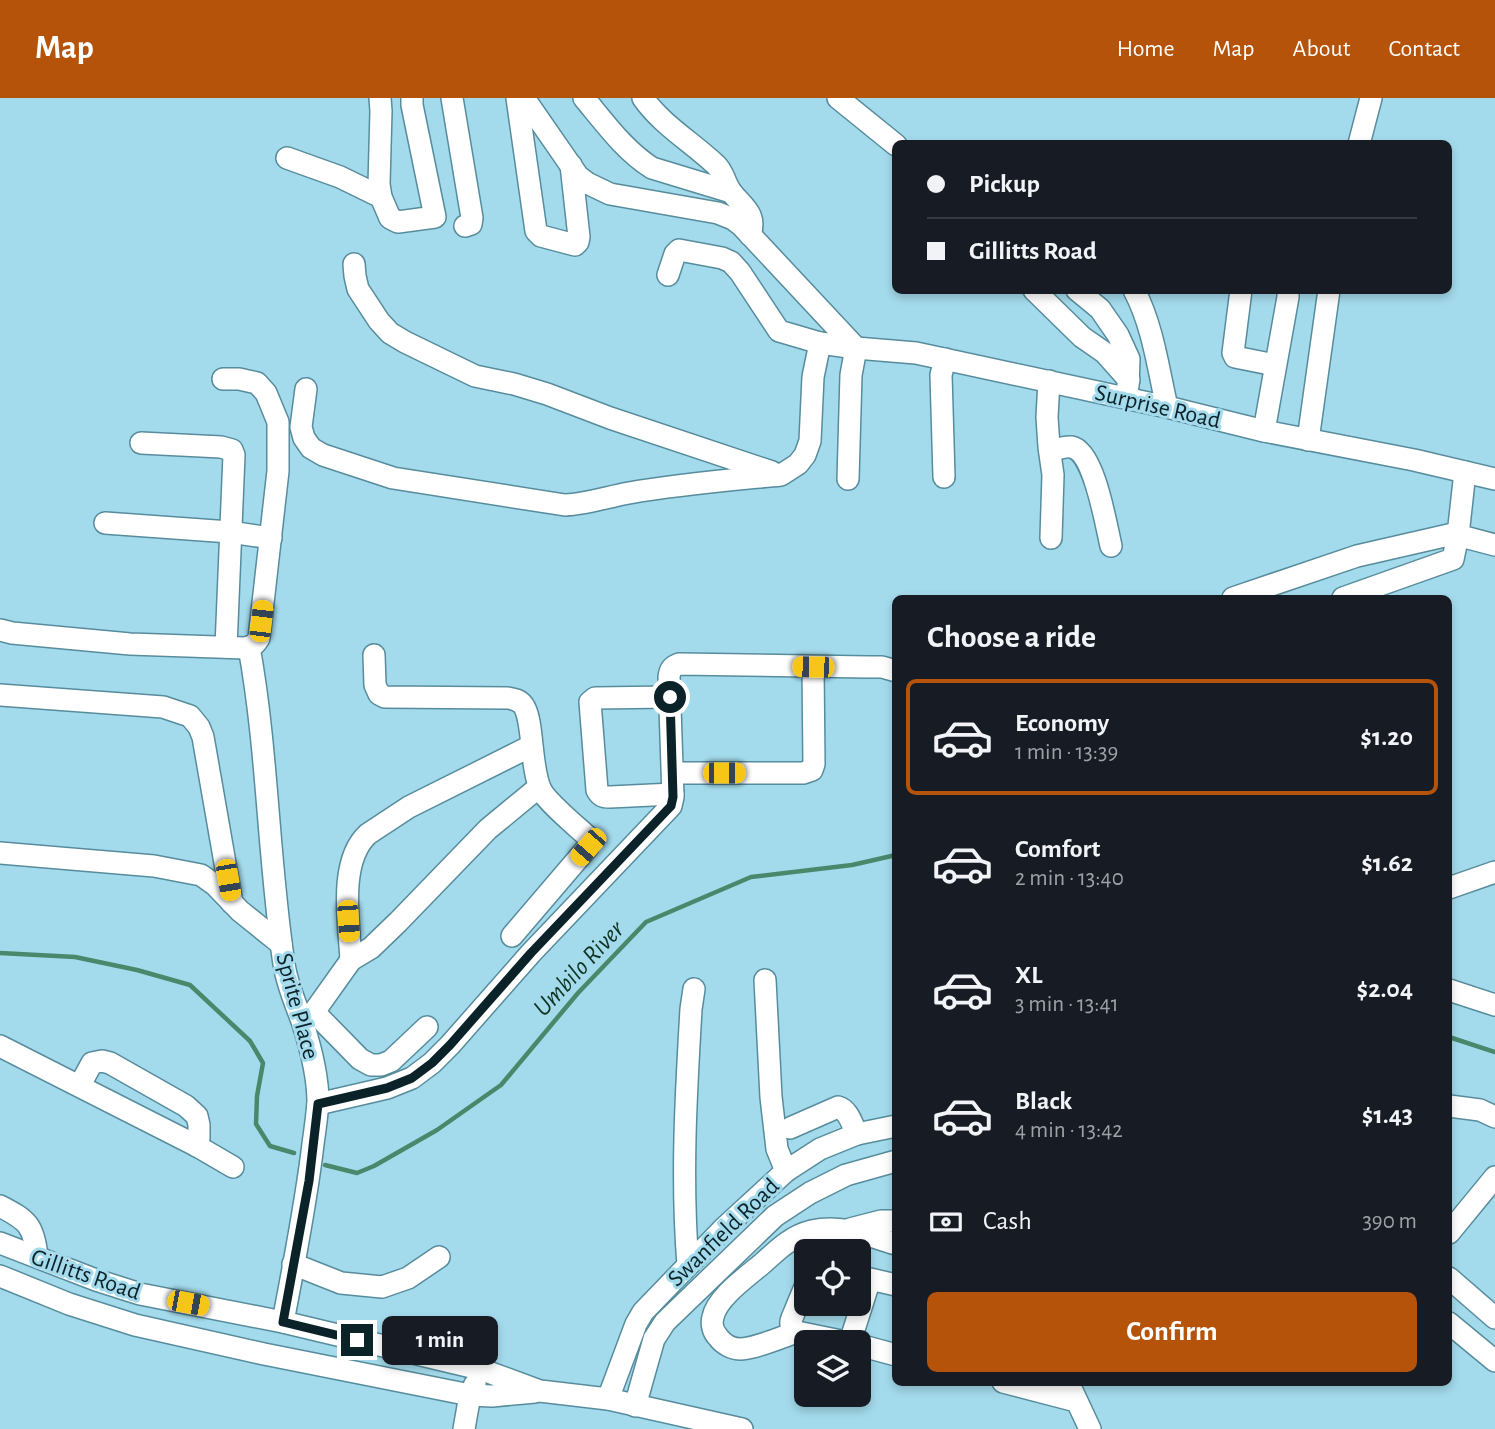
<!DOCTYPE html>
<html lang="en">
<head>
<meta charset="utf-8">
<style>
  body { margin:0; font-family:"Alegreya Sans",sans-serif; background:#20242c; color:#f1f3f6; height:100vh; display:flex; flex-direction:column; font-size:26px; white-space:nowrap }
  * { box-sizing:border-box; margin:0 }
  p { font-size:23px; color:#9ea1a6 }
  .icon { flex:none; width:38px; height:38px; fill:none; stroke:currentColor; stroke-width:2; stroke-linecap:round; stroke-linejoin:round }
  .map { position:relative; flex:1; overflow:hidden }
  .drawer { position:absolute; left:892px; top:497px; width:560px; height:791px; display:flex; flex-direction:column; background:#171b24; border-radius:10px; box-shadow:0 4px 10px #0003 }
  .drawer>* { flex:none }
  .top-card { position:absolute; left:892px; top:42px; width:560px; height:154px; border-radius:10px; box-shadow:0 4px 10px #0003; display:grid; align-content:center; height:154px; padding:0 35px; background:#171b24 }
  .buttons { position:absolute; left:794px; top:1141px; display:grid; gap:14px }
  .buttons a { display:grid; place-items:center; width:77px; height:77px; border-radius:10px; background:#171b24; box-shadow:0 4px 10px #0003; font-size:35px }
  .end { position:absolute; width:32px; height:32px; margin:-16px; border:9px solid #0c2229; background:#fff; box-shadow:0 0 0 4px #fff }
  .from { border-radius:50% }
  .bubble { position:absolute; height:49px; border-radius:10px; background:#171b24; box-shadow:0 4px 10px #0003; font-size:23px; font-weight:700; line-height:49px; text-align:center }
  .car { position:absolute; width:21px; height:42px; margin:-21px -10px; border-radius:9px; box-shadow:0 0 5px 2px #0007; background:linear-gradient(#f5c518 24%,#345 0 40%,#f5c518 0 76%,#345 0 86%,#f5c518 0) }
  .top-card b { display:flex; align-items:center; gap:24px; height:66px; font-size:26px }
  .top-card b+b { border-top:2px solid #363941 }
  .top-card i { width:18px; height:18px; background:#f1f3f6 }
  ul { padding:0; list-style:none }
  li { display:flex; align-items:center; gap:21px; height:116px; margin:0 14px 10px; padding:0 21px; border:4px solid transparent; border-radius:10px }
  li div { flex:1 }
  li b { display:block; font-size:26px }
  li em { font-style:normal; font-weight:700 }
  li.selected { border-color:#b45309 }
  li>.icon { width:63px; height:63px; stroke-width:1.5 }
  h2 { padding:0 35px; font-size:32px; line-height:84px }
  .pay { display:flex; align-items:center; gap:18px; height:77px; padding:0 35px; font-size:26px }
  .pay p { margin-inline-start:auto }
  .cta { display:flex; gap:14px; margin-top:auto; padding:14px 35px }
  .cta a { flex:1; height:80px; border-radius:10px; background:#b45309; color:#fff; font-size:28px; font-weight:700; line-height:80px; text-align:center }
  header { display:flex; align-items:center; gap:42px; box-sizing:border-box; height:98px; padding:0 35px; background:#b45309; color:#fff }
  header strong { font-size:33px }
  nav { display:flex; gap:38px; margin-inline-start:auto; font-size:24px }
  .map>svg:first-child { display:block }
</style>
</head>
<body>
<header>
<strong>Map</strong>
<nav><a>Home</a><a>Map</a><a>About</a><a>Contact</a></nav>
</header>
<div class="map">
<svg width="1495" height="1331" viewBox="0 0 1495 1331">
  <rect width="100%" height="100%" fill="#a4dbec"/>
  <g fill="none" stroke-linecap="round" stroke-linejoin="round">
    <g stroke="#4a886c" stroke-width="4.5">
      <polyline points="0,855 75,859 137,872 190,887 250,943 263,965 257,998 256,1026 270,1048 294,1055"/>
      <polyline points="1449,939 1495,954"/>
      <polyline points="325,1067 357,1075 374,1068 437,1032 501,987 578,895 646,824 751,779 852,767 896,757"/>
    </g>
    <defs>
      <g id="minor">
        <polyline points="380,0 381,13 379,86 381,99 390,120 398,124 435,119 412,7 412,0"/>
        <polyline points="452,0 472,120 471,126 465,128"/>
        <polyline points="517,0 536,133 541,138 575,147 578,144 579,139 571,67"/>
        <polyline points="524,0 578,78 587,85 610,96 718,115 733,121 742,128 856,250 851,277 848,381"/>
        <path d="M584 0C605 25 624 52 652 70L731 94"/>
        <path d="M643 0C662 27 693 45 716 67 724 74 725 87 732 95 744 110 757 116 750 137"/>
        <polyline points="838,0 896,47"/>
        <polyline points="1359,46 1371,0"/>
        <polyline points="287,60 340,79 381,99"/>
        <polyline points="354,166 355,178 358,191 379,223 390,235 405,244 475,278 514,286 547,296 610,320 772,374"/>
        <polyline points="668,177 675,156 679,152 722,160 731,164 740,174 779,233 820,245 856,250 916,255 1167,309 1264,333 1414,362 1495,381"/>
        <polyline points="1034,192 1082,239 1105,255 1129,282"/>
        <polyline points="1077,192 1100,211 1118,237 1129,261 1128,288"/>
        <path d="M1134 192C1153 228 1158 270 1167 309"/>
        <polyline points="1241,192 1233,255 1235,259 1275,267"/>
        <polyline points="1049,283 1047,319 1049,349 1053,377 1051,440"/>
        <path d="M306 291 301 329 304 340 311 350 323 357 393 380 565 407C587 406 607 399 629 395 679 386 730 382 781 377L798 366 805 357 810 343 813 279 820 245"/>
        <polyline points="1264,333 1288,199 1288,192"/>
        <polyline points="1308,342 1329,192"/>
        <polyline points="141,345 221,349 232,352 234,357 226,549"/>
        <path d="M1050 353C1056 352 1064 348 1071 349 1094 352 1106 427 1111 448"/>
        <polyline points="944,379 941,277 945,261"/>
        <polyline points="105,425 230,434 271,440"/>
        <polyline points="1233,500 1357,458 1453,436 1495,447"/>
        <polyline points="1343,500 1453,461 1458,437 1465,374"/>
        <path d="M0 532 12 535 130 546 245 550C253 548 255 547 259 540L278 373V324L266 295 257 285 239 281H223"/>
        <path d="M249 549C268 653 268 761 284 866 287 887 296 906 303 926 311 951 318 978 318 1004 317 1018 315 1032 313 1046 306 1106 294 1165 283 1224"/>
        <path d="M374 557 375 587 379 596 385 599 508 600C514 601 519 602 523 607 534 621 530 671 541 692 547 704 576 728 587 738L590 742 588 749 512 838"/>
        <polyline points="0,597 163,609 190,618 199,629 203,639 232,805"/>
        <path d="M670 599 595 600 590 604 597 692C600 698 603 699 610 699L673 696"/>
        <polyline points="673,675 803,675 812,672 814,666 813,569"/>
        <polyline points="0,755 154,768 201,777 215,787 240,813 281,846"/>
        <polyline points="1449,790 1495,774"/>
        <path d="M351 862C349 826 338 763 368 736L409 709 531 648"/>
        <polyline points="765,882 771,999 777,1051 786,1073"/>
        <polyline points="1449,892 1495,907"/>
        <polyline points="314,914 360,961 371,967 381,967 391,963 427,929"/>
        <polyline points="304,928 351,862 371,850 398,824 488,731 539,689"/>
        <polyline points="0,948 197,1048 233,1069"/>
        <polyline points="80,987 92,965 102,963 110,965 186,1008 197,1018 199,1027 199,1040 197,1048"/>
        <path d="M318 1006 387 990 412 980 432 965 450 947 531 855 671 708 673 699 669 579C670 571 672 569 679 566L868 569H882L896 573"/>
        <polyline points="1449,1008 1480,1012 1495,1019"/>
        <path d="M790 1030 838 1009C849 1012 852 1027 857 1036"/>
        <path d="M0 1108C27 1122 34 1127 37 1159"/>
        <polyline points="850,1131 881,1123 896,1123"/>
        <polyline points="1449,1135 1495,1079"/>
        <polyline points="0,1145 96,1182 140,1196 283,1224 480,1271 540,1293 608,1301 742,1331"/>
        <polyline points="293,1166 341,1185 382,1189 408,1180 439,1159"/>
        <path d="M688 1167C681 1081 686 996 691 911L694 891"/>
        <polyline points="0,1178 69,1206 135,1227 264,1256 470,1297 492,1298 535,1294"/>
        <polyline points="1449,1180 1495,1220"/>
        <path d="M807 1184 792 1220C789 1227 792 1229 797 1234L846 1244"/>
        <polyline points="1449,1225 1495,1263"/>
        <path d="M797 1234C781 1239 758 1250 741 1251 732 1251 723 1246 718 1239 713 1234 711 1226 713 1219 717 1199 748 1178 763 1165 771 1158 779 1150 788 1144 795 1139 804 1135 812 1133 841 1126 869 1138 896 1146"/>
        <polyline points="850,1244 870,1181 896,1187"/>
        <polyline points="859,1247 896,1257"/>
        <polyline points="1003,1284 1076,1303"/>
        <polyline points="1068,1284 1090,1331"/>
        <polyline points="608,1301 636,1226 643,1214 724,1130 786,1073 820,1051 857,1036 896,1028"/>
        <polyline points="635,1308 654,1241 665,1224 775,1118 810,1095 846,1077 896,1063"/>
        <polyline points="464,1331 470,1297 475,1286"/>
      </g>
    </defs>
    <use href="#minor" stroke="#578c9c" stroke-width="24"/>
    <use href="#minor" stroke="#fff" stroke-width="21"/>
  </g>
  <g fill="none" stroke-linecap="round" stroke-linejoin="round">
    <polyline stroke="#0c2229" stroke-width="9" points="357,1242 283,1224 309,1083 318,1006 387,990 412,980 432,965 450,947 531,855 671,708 673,699 670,599"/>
  </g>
  <g text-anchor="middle" stroke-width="6" stroke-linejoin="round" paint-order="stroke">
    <g font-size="24" fill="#0c2229" stroke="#a4dbec">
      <text transform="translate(1158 308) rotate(13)" y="8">Surprise Road</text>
      <text transform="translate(298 908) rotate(75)" y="8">Sprite Place</text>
      <text transform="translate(723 1134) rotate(-44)" y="8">Swanfield Road</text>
      <text transform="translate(86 1176) rotate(19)" y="8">Gillitts Road</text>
    </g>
    <g font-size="26" font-style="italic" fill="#103322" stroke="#a4dbec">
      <text transform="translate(578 870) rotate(-47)" y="9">Umbilo River</text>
    </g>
  </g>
</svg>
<div class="buttons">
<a><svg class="icon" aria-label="locate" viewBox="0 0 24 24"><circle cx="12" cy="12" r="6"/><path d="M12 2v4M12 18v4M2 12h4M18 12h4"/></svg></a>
<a><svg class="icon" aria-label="layers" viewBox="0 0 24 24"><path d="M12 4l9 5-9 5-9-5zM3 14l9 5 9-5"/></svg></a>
</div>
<i class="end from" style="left:670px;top:599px"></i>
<i class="end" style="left:357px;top:1242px"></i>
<div class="bubble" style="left:382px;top:1218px;width:116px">1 min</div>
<i class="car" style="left:261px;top:523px;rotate:7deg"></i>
<i class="car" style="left:813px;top:569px;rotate:271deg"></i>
<i class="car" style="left:724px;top:675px;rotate:90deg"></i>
<i class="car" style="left:588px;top:749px;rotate:221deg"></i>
<i class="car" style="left:228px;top:782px;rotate:170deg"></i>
<i class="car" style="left:348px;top:823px;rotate:176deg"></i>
<i class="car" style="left:188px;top:1205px;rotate:101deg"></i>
<div class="top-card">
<b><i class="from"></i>Pickup</b>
<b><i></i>Gillitts Road</b>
</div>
<section class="drawer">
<h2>Choose a ride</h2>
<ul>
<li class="selected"><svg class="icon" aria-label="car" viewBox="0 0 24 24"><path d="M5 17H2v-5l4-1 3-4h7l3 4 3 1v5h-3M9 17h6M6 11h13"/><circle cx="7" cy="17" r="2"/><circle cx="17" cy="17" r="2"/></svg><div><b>Economy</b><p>1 min · 13:39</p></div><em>$1.20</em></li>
<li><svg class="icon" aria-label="car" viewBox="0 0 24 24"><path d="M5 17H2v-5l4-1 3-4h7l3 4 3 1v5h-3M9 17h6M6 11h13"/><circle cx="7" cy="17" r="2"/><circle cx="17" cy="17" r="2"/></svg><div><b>Comfort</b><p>2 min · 13:40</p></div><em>$1.62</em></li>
<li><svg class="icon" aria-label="car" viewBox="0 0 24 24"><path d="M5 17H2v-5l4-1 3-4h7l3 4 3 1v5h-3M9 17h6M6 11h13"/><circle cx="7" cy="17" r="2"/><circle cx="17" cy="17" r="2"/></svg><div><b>XL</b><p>3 min · 13:41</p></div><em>$2.04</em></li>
<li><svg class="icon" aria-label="car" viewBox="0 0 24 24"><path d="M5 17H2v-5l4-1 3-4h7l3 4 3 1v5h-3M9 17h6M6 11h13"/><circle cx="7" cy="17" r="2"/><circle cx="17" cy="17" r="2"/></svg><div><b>Black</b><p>4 min · 13:42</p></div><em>$1.43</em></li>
</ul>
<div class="pay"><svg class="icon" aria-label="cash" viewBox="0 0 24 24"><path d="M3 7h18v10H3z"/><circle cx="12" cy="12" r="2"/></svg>Cash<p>390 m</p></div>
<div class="cta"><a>Confirm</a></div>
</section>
</div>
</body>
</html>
